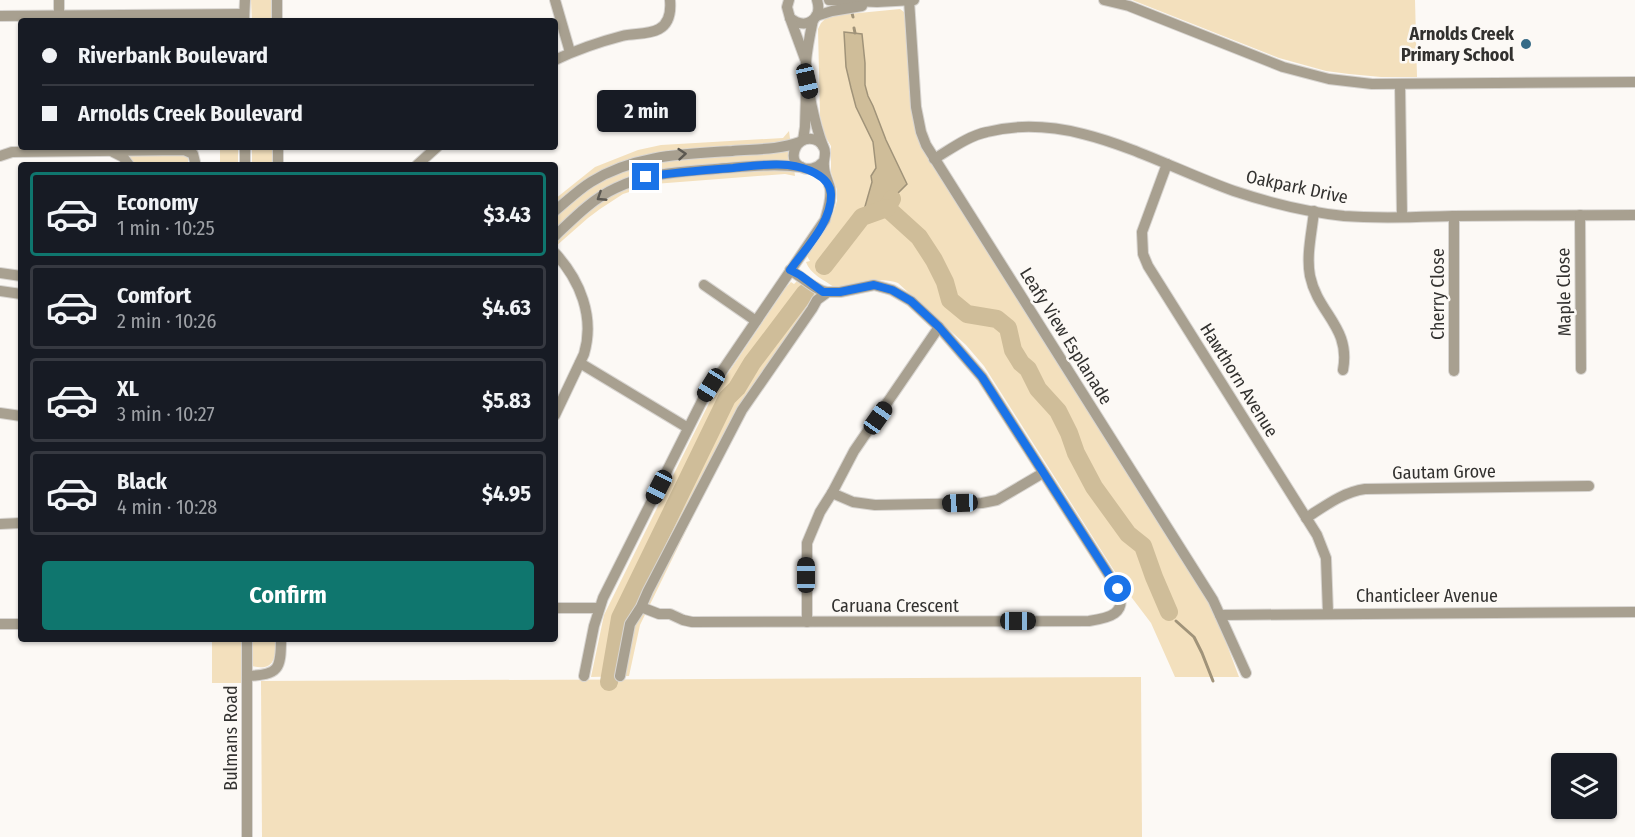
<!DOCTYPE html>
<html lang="en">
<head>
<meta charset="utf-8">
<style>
  body { margin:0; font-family:"Fira Sans Condensed",sans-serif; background:#242831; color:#f1f3f6; height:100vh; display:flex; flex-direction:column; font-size:22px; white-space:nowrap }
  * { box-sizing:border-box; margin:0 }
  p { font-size:20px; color:#9ea1a6 }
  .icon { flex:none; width:33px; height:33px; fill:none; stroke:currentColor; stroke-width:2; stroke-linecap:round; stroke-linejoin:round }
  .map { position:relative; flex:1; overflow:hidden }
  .drawer { position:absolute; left:18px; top:162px; width:540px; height:480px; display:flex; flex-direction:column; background:#171b24; border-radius:6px; box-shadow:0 2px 4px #0004 }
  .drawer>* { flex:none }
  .guide { position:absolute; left:18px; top:18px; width:540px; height:132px; border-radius:6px; box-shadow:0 2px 4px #0004; display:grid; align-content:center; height:132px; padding:0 24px; background:#171b24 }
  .controls { position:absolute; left:1551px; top:753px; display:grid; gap:12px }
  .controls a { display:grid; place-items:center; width:66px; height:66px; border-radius:6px; background:#171b24; box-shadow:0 2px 4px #0004; font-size:30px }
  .end { position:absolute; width:27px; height:27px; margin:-14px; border:8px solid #1a73e8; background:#fff; box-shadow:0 0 0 3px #fff }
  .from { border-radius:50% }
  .bubble { position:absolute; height:42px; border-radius:6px; background:#171b24; box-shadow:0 2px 4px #0004; font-size:20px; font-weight:700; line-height:42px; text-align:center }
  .car { position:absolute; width:18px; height:36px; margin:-18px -9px; border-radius:8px; box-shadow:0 0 4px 2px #0007; background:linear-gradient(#222 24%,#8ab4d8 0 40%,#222 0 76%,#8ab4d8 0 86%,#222 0) }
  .guide b { display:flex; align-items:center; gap:21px; height:57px; font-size:22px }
  .guide b+b { border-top:2px solid #363941 }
  .guide i { width:15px; height:15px; background:#f1f3f6 }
  ul { padding:10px 0 0; list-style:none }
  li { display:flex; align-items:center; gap:18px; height:84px; margin:0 12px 9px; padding:0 12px; border:3px solid #363941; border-radius:6px }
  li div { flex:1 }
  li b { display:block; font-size:22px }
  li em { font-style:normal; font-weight:700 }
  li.current { border-color:#0f766e }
  li>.icon { width:54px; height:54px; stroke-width:1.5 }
  .cta { display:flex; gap:12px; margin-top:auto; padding:12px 24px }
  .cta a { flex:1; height:69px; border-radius:6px; background:#0f766e; color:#fff; font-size:24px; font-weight:700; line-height:69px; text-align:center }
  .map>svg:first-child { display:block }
</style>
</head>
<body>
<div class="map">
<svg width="1635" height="837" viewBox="0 0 1635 837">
  <rect width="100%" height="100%" fill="#fcf9f5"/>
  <g fill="#f3e0bd">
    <polygon points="251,0 272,0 273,21 252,21"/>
    <polygon points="1132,0 1415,0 1417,77 1381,77 1349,74 1326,71 1279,58"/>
    <path d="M900 9 904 12 907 16 914 121 1212 605 1239 677H1175L1151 623 1129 594 984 366 966 345 898 283C877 275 856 287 834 287 824 280 810 274 806 262L810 261 807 256 831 220 837 201V190L831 172V146L825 136 820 116 818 29 821 23 828 16Z"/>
    <polygon points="789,131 795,176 785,174 654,184 623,194 600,209 588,218 555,247 555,199 595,167 638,150 661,145 783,138"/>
    <rect x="220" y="147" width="18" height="18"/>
    <rect x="252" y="147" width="22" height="18"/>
    <polygon points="183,152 188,157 188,162 184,165 133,165 129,157 130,155"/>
    <polygon points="799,279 820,292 742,416 640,625 629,676 591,677 604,615 712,397 786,287 791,282 794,284"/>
    <rect x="212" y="639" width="29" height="44"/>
    <path d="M252 639H276C276 656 275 672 252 666Z"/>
    <polygon points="1141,677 1142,837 262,837 261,681"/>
  </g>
  <polygon fill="#cfbd99" stroke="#a09379" stroke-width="1.5" points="844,32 862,34 865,63 865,85 868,96 873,106 886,140 907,184 892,199 887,208 862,217 872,182 871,176 876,168 873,142 856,107 851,88 846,67"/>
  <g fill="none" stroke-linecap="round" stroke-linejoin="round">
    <g stroke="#a09379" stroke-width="3">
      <polyline points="852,13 853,17"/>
      <polyline points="854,28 855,33"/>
      <polyline points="1176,621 1194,637 1202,653 1213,681"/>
    </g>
    <g stroke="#cfbd99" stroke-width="18">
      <polyline points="892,199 887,208 919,237 934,260 945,282 950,300 967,314 997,319 1008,328 1013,350 1021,363 1028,369 1038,389 1058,411 1069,433 1076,453 1094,487 1128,534 1143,546 1154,577 1169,612"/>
      <polyline points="824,266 862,217 887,208"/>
      <polyline points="609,682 620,618 727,398 737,388 752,363 805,293"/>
    </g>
    <defs>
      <g id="minor">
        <polyline points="59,0 59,16"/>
        <polyline points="277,0 277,21"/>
        <polyline points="555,0 570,52"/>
        <path d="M789 0 787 7 790 18C806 31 823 19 817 0"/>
        <polyline points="829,0 877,2 914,0"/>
        <polyline points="909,0 916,107 921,132 926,145 1213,600 1246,673"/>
        <polyline points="1104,0 1129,6 1283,67 1329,79 1372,84 1635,82"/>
        <polyline points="0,16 244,14"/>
        <polyline points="816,16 832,11 862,6"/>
        <polyline points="790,18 805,59"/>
        <path d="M813 20C810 34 807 49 806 62 806 85 815 125 823 146"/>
        <polyline points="244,21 245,0"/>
        <path d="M555 60C576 50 599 42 622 36 634 33 648 35 659 29 670 23 671 11 670 0"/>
        <polyline points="1400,84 1402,217"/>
        <polyline points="803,140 805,127 806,93"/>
        <polyline points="245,147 245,165"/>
        <polyline points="278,147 278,165"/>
        <polyline points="113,152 123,157 129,165"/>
        <polyline points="0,156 12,152 184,150 193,154 195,162 194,165"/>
        <path d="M934 159C951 149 968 136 987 132 1072 110 1155 163 1234 191 1270 203 1307 212 1344 216 1381 219 1417 217 1453 216 1514 216 1574 215 1635 215"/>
        <polyline points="1167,164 1142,232 1143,254 1148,266 1317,535 1326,558 1328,613"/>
        <polyline points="417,165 437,147"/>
        <path d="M555 211C567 201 578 190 591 182 634 155 683 154 732 151 755 149 778 150 800 142"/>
        <path d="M1314 211C1312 232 1306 255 1310 276 1318 314 1351 327 1343 370"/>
        <polyline points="1580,215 1581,369"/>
        <polyline points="1454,216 1454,371"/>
        <path d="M555 236C574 218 592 199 616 188 647 173 681 172 715 169 744 167 772 163 801 167"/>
        <path d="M555 253C580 280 595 317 584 354L555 415"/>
        <path d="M790 270C801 276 817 292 828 292"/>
        <polyline points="0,273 21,276"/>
        <polyline points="704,285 756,321"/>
        <polyline points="0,291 21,294"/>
        <polyline points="580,363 688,428"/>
        <polyline points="0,413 21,416"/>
        <polyline points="832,493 853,502 875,505 982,503 997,500 1043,473"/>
        <path d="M1306 518C1325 506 1343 492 1365 489L1589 486"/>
        <polyline points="0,524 21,523"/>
        <polyline points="555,608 599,608"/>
        <polyline points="1220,615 1635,612"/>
        <polyline points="807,622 807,543 820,512 832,493 854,451 939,327"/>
        <polyline points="0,624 21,624"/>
        <polyline points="247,639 247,837"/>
        <path d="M247 676C279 675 281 669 281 639"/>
        <path d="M584 676 594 626 603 598 703 399 825 220C828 209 832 199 830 188 828 180 824 174 824 166 823 159 827 154 824 148 818 135 800 136 795 149 788 167 811 176 823 162"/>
        <path d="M620 676 630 624 641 607 648 591 742 410 812 309 817 300 828 292H840L874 285 892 290 911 301 939 327 982 377 1118 589C1128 614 1109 618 1089 621L692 622 683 620 670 614H659L641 607"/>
      </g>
    </defs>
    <use href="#minor" stroke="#d8d5d1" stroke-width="12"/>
    <use href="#minor" stroke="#a8a090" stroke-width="10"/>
  </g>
  <defs><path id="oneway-chevron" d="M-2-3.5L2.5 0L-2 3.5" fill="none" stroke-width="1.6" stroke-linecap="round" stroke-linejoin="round" transform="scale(1.5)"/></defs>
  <g stroke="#5b5851">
    <use href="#oneway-chevron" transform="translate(682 154) rotate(-5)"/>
    <use href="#oneway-chevron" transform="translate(601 197) rotate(147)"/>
  </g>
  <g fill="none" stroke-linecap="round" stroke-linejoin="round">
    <path stroke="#1a73e8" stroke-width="8" d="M646 177C675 172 704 170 733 168 751 166 770 163 788 165 804 167 830 175 831 194 832 222 806 248 790 270L800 275 823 292H840L874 285 892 290 911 301 939 327 982 377 1118 589"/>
  </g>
  <circle fill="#356a86" stroke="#fcf9f5" stroke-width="2" cx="1526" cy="44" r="6"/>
  <g text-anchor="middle" stroke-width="5" stroke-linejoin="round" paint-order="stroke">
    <g font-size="18" font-weight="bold" fill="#32312f" stroke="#fcf9f5" text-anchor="end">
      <text x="1514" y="40">Arnolds Creek<tspan x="1514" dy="21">Primary School</tspan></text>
    </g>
    <g font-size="18" fill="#32312f" stroke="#fcf9f5">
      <text transform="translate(1297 187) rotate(12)" y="6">Oakpark Drive</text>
      <text transform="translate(1564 292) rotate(-91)" y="6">Maple Close</text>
      <text transform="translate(1438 294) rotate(-90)" y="6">Cherry Close</text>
      <text transform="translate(1066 336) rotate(58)" y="6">Leafy View Esplanade</text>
      <text transform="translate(1239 380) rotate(58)" y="6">Hawthorn Avenue</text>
      <text transform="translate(1444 472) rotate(-1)" y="6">Gautam Grove</text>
      <text x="1427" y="602">Chanticleer Avenue</text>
      <text x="895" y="612">Caruana Crescent</text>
      <text transform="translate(231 738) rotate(-90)" y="6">Bulmans Road</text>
    </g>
  </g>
</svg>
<div class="controls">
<a><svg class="icon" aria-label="layers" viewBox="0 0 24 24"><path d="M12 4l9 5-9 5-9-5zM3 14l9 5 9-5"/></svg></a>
</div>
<i class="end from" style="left:1118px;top:589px"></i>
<i class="end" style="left:646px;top:177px"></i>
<div class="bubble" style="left:597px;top:90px;width:99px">2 min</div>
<i class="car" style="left:807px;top:81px;rotate:167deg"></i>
<i class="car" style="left:711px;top:385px;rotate:212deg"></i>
<i class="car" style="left:878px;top:418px;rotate:35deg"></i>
<i class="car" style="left:659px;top:487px;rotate:207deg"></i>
<i class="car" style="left:960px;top:503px;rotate:268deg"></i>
<i class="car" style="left:806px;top:575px;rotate:0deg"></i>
<i class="car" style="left:1018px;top:621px;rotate:90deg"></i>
<div class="guide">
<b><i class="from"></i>Riverbank Boulevard</b>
<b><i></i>Arnolds Creek Boulevard</b>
</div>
<section class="drawer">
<ul>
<li class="current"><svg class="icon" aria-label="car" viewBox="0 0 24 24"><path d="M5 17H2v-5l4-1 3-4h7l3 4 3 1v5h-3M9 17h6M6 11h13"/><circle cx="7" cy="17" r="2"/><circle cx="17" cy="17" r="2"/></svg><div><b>Economy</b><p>1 min · 10:25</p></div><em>$3.43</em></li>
<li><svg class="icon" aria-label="car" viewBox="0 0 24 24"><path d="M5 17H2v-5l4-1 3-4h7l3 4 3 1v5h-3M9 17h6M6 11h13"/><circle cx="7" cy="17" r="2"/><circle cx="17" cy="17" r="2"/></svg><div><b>Comfort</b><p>2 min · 10:26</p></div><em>$4.63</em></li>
<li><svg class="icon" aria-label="car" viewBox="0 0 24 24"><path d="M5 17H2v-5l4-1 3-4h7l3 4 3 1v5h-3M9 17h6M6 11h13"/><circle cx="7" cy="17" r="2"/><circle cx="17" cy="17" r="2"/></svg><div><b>XL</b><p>3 min · 10:27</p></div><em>$5.83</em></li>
<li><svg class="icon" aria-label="car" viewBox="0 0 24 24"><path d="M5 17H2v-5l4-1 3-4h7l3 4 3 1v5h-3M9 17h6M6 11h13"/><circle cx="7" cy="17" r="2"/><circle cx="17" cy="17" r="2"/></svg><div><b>Black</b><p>4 min · 10:28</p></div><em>$4.95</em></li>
</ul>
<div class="cta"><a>Confirm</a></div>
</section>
</div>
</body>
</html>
